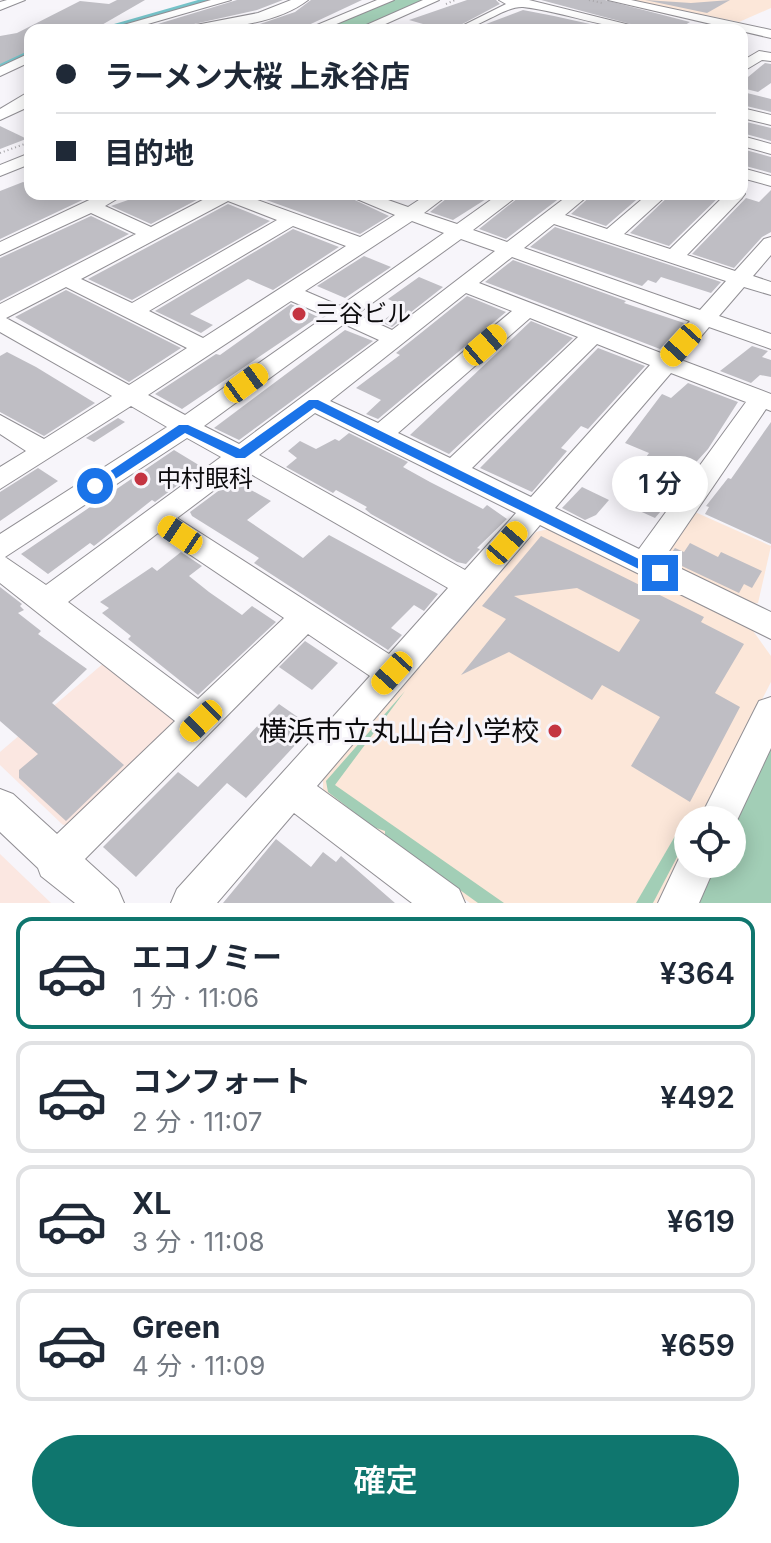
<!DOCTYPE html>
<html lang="ja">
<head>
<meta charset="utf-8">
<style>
  body { margin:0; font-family:Inter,"Noto Sans JP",sans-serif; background:#f6f6f7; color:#1f2937; height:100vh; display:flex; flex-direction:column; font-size:30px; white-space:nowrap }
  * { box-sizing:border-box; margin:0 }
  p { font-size:26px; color:#747a83 }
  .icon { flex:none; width:44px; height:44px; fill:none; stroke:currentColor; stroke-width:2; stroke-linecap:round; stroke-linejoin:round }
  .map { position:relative; height:903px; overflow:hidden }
  .drawer { display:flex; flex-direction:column; background:#fff; flex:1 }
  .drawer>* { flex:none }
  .hud { position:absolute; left:24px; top:24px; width:724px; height:176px; border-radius:16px; box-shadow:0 4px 20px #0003; display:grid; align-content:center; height:176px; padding:0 32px; background:#fff }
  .controls { position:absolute; left:674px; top:806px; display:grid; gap:16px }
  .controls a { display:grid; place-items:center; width:72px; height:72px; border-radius:50%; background:#fff; box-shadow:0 4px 20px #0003; font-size:40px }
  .end { position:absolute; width:36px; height:36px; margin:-18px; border:10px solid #1a73e8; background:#fff; box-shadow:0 0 0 4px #fff }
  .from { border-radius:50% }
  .bubble { position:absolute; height:56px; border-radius:28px; background:#fff; box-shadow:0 4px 20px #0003; font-size:26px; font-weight:600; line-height:56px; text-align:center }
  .car { position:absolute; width:24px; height:48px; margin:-24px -12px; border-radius:10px; box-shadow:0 0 6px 2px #0007; background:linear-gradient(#f5c518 24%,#345 0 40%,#f5c518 0 76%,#345 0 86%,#f5c518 0) }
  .hud b { display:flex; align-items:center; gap:28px; height:76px; font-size:30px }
  .hud b+b { border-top:2px solid #e0e1e3 }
  .hud i { width:20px; height:20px; background:#1f2937 }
  ul { padding:14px 0 0; list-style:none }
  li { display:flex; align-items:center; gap:24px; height:112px; margin:0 16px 12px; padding:0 16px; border:4px solid #e0e1e3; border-radius:16px }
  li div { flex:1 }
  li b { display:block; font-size:30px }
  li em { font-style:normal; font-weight:600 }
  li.current { border-color:#0f766e }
  li>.icon { width:72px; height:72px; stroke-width:1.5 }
  .cta { display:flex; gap:16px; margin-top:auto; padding:16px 32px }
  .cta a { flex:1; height:92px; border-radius:48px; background:#0f766e; color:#fff; font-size:32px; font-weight:600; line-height:92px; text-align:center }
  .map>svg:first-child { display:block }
</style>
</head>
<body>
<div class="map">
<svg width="771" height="903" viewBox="0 0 771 903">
  <rect width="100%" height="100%" fill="#f7f5fa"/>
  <g fill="#fbe7e1">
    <polygon points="105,662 176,716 176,734 81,823 63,825 0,765 0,752"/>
    <polygon points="0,854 51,903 0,903"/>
  </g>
  <g fill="#fce7d9">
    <polygon points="628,0 771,0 771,8 739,22"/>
    <polygon points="695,512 771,546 758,603 747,605 667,566 664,558"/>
    <polygon points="548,529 751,628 771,656 771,682 700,820 688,820 688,842 657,903 470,903 323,795 323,779 536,532"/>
  </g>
  <g fill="#a2ceb6">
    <polygon points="392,0 431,0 358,30 316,30"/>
    <polygon points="405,691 335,785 504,903 478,903 385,836 385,831 373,827 328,792 326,781"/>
    <polygon points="771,738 771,903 694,903 712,864 732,864 732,822"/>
    <polygon points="678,831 687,838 653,903 636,903"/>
  </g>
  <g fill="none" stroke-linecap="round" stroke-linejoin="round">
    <g fill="#76c3c9" fill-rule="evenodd">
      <polygon points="198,0 222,0 119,30 93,30"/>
      <polygon points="30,47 30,59 0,73 0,61"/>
    </g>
  </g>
  <g fill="#bfbec4" fill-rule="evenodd">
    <polygon points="117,0 145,0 93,30 30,30 30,50 0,64 0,36 17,33 80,1 109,4"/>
    <polygon points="237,0 283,0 257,10 167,30 138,30"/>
    <polygon points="311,0 362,0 298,30 257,25 295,12"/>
    <polygon points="467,0 496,0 500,4 451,30 409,30 423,24 409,20"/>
    <polygon points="541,0 605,0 690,22 677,30 653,30"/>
    <polygon points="645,0 691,3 730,0 707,13"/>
    <polygon points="523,10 554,16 617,30 470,30"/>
    <polygon points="765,63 771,64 771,83 758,92 742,88 742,82"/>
    <polygon points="747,93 771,99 771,112 742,105 742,97"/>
    <polygon points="742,121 771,128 771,141 742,133"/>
    <polygon points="0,126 23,137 26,139 0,149"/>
    <polygon points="742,149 771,157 771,173 742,165"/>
    <polygon points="23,182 30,185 30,194 93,195 0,239 0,191"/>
    <polygon points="771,190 771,232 762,237 734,268 692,254 746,198 759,202"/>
    <polygon points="145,194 208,194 151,224 111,206"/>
    <polygon points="250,194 342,194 389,216 360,234"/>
    <polygon points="452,194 494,194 453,220 430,212"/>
    <polygon points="523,194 565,194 506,239 479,229"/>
    <polygon points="593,194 643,194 606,226 571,214"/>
    <polygon points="671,194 722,194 669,246 630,233"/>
    <polygon points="228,204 270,221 132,300 88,279"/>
    <polygon points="91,216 129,234 0,301 0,258"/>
    <polygon points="555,227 721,282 711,293 661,277 656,283 648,280 642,286 530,247"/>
    <polygon points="293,229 339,247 273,290 248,279 208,303 190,314 213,325 201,333 155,311"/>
    <polygon points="364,256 391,267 345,298 317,286"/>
    <polygon points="513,260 626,301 624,303 684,323 660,349 485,282"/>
    <polygon points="419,277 443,287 392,327 381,322 403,306 388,299"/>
    <polygon points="66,290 181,348 129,382 15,317"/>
    <polygon points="467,296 506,312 378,419 366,414 381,400 356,388 400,355 396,353"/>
    <polygon points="291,304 318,317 182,409 155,394 216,354 220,355"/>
    <polygon points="531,321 573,338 449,454 410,435"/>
    <polygon points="345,330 373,341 239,440 214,428"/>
    <polygon points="752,346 768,351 762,357 771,360 771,377 760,375 751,383 720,371"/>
    <polygon points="598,348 645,366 588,429 581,426 561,448 567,451 532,492 480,468"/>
    <polygon points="7,352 36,367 95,403 44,436 0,412 0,356"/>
    <polygon points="688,383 738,402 708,449 688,471 684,469 663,498 661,502 666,505 655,518 633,508 652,484 633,475 649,453 625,443 662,394 671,398"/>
    <polygon points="118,418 125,422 94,442 86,438"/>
    <polygon points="771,422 771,544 705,514 709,507 706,506 728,478 731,479"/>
    <polygon points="349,433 408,462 403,467 430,482 483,509 487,505 507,519 477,548 480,549 466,564 457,562 371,514 365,509 367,507 336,490 333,493 286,467 297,458 288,451 300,441 316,449 335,439 339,441"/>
    <polygon points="174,450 202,467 155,502 152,500 94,546 90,543 48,574 21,554"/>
    <polygon points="38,468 58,481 0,521 0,492"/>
    <polygon points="233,480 271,501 247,520 303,558 329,535 438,594 424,611 414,605 391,628 402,635 388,650 254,563 259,558 192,516 190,512"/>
    <polygon points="582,487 609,500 596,515 585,520 562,508"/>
    <path d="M541 536 704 617 701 622 744 644 715 693 740 707 690 802 631 766 660 717 602 685 592 700 509 652 461 675 506 619 482 606ZM577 588 640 620 619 652 514 596Z"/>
    <polygon points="690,543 718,557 721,552 762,571 752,588 744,584 739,593 667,559 675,548 684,552"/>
    <polygon points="181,552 202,566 189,576 209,592 242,615 252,606 276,622 198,695 128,639 131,636 102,613 109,608 100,602 152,567 157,571"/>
    <polygon points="0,587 22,604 20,606 24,610 18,613 41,631 38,634 87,669 52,703 124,765 66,821 19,778 19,770 38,754 0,721"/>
    <polygon points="305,641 338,663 312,690 279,667"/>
    <polygon points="279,704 312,727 246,798 227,783 136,877 103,847 178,772 198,787"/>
    <polygon points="276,839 311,867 323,852 336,862 341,856 395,903 223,903"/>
  </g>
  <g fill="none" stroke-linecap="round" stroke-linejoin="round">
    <defs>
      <g id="minor">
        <polygon points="7,0 25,0 0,10 0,2"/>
        <polygon points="211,0 231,0 127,30 106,30"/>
        <path d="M291 0H308C273 27 212 30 170 30L258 13Z"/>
        <polygon points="377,0 394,0 322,30 305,30"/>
        <polygon points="423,0 439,0 372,30 355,30"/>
        <path d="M499 0H529L650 30C606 30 566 12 523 7 503 6 479 30 454 30L506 4Z"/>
        <polygon points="608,0 631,0 771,30 771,38"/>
        <polygon points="759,51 771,53 771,61 762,60 742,72 742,61"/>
        <polygon points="30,53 30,62 0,76 0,67"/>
        <polygon points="30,91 26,108 0,120 0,109"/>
        <polygon points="742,108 771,115 771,125 742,118"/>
        <polygon points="742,136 771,144 771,154 742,146"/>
        <polygon points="30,153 30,164 0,176 0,165"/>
        <polygon points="742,168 771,176 771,186 742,178"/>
        <path d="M742 190 745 194 742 198 687 255 735 271 764 239 771 237V255L753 276 771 282V295L744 287 719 316 771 334V349L709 327 681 360 771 394V411L766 409 663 560 771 612V639L540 525 317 786 459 889 465 903H412L294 813 217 903H171L177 889 370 676 308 634 85 859 118 889 124 903H75L41 876 38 868 0 832V789L13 794 57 834 175 721 0 583V534L167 427 131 406 0 489V467L26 451 0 434V415L44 439 112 396 0 332V304L136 234 91 213 0 255V242L102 194H125L105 206 151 227 214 194H241L360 237 395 215 345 194H371L408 207 428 194H449L424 213 457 224 499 194H520L473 230 507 242 570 194H590L565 215 607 229 648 194H668L624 234 670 249 726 194H742ZM228 201 277 220 132 303 81 279ZM412 221 444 233 340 306 305 291ZM554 224 726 281 700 310 524 248ZM293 226 346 246 203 338 149 311ZM461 239 495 251 392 330 357 314ZM512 257 690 321 661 353 479 283ZM66 287 187 348 129 385 6 318ZM466 293 512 311 378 423 330 401ZM291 301 326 316 185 415 148 395ZM530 318 578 337 450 458 398 433ZM344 324 379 340 239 444 204 426ZM597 344 650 365 531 497 472 468ZM671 373 746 402 639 549 555 508ZM315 413 516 513 465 570 259 455ZM187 438 221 457 46 585 5 557ZM242 469 448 588 389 654 177 518ZM158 533 284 618 198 699 68 602Z"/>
        <polygon points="771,697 771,748 732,831 732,820 699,820 759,701"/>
        <polygon points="688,848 688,864 716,864 699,903 658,903 683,850"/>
      </g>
    </defs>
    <use href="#minor" stroke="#918f94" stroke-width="2"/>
    <g stroke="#a8a6aa" stroke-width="2" stroke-dasharray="1 3" stroke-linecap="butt">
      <polyline points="589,0 602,3"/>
      <polyline points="446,4 455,0"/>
      <polyline points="0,153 30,142"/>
    </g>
    <use href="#minor" fill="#fff" fill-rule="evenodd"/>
  </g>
  <polygon fill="#1a73e8" points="309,400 318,400 667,573 660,578 655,577 314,408 245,458 236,458 185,433 100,489 88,486 179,425 188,425 240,449"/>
  <g fill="#c43441" stroke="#f7f5fa" stroke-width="3">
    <circle cx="299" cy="314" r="8"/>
    <circle cx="141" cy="479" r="8"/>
    <circle cx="555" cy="731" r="8"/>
  </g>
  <g text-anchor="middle" stroke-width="6" stroke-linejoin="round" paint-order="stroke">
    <g font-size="24" fill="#0c0b0d" stroke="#f7f5fa" text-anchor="start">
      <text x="315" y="322">三谷ビル</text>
      <text x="157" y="487">中村眼科</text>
    </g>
    <g font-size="28" fill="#0c0b0d" stroke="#f7f5fa" text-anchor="end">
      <text x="539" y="741">横浜市立丸山台小学校</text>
    </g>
  </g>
</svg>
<div class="controls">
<a><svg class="icon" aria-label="locate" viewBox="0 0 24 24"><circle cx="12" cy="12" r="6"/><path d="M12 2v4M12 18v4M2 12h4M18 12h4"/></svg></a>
</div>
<i class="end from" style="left:95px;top:486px"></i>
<i class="end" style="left:660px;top:573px"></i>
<div class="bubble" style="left:612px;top:456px;width:96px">1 分</div>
<i class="car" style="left:485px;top:345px;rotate:49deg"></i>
<i class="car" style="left:681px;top:345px;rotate:222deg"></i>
<i class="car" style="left:246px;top:383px;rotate:54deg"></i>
<i class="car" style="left:180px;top:535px;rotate:304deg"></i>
<i class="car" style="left:507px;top:543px;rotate:41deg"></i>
<i class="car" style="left:392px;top:673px;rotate:222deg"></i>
<i class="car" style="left:201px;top:721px;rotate:226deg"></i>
<div class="hud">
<b><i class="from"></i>ラーメン大桜 上永谷店</b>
<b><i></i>目的地</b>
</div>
</div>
<section class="drawer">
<ul>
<li class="current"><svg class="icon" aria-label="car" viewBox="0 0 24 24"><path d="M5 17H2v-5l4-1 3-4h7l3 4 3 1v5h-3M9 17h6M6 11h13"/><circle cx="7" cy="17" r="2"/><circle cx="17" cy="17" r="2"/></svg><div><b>エコノミー</b><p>1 分 · 11:06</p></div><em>¥364</em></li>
<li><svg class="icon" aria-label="car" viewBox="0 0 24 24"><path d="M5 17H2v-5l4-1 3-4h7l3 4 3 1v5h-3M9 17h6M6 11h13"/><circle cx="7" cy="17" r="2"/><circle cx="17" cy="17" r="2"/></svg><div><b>コンフォート</b><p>2 分 · 11:07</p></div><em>¥492</em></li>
<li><svg class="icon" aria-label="car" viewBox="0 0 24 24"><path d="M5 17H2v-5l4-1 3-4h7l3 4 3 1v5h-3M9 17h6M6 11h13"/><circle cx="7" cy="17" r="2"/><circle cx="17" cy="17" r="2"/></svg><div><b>XL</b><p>3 分 · 11:08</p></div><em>¥619</em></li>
<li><svg class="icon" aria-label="car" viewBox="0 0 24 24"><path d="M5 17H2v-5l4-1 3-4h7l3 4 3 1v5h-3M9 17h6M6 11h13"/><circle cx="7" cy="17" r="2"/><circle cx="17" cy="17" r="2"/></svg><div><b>Green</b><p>4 分 · 11:09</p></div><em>¥659</em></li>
</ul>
<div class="cta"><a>確定</a></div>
</section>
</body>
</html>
